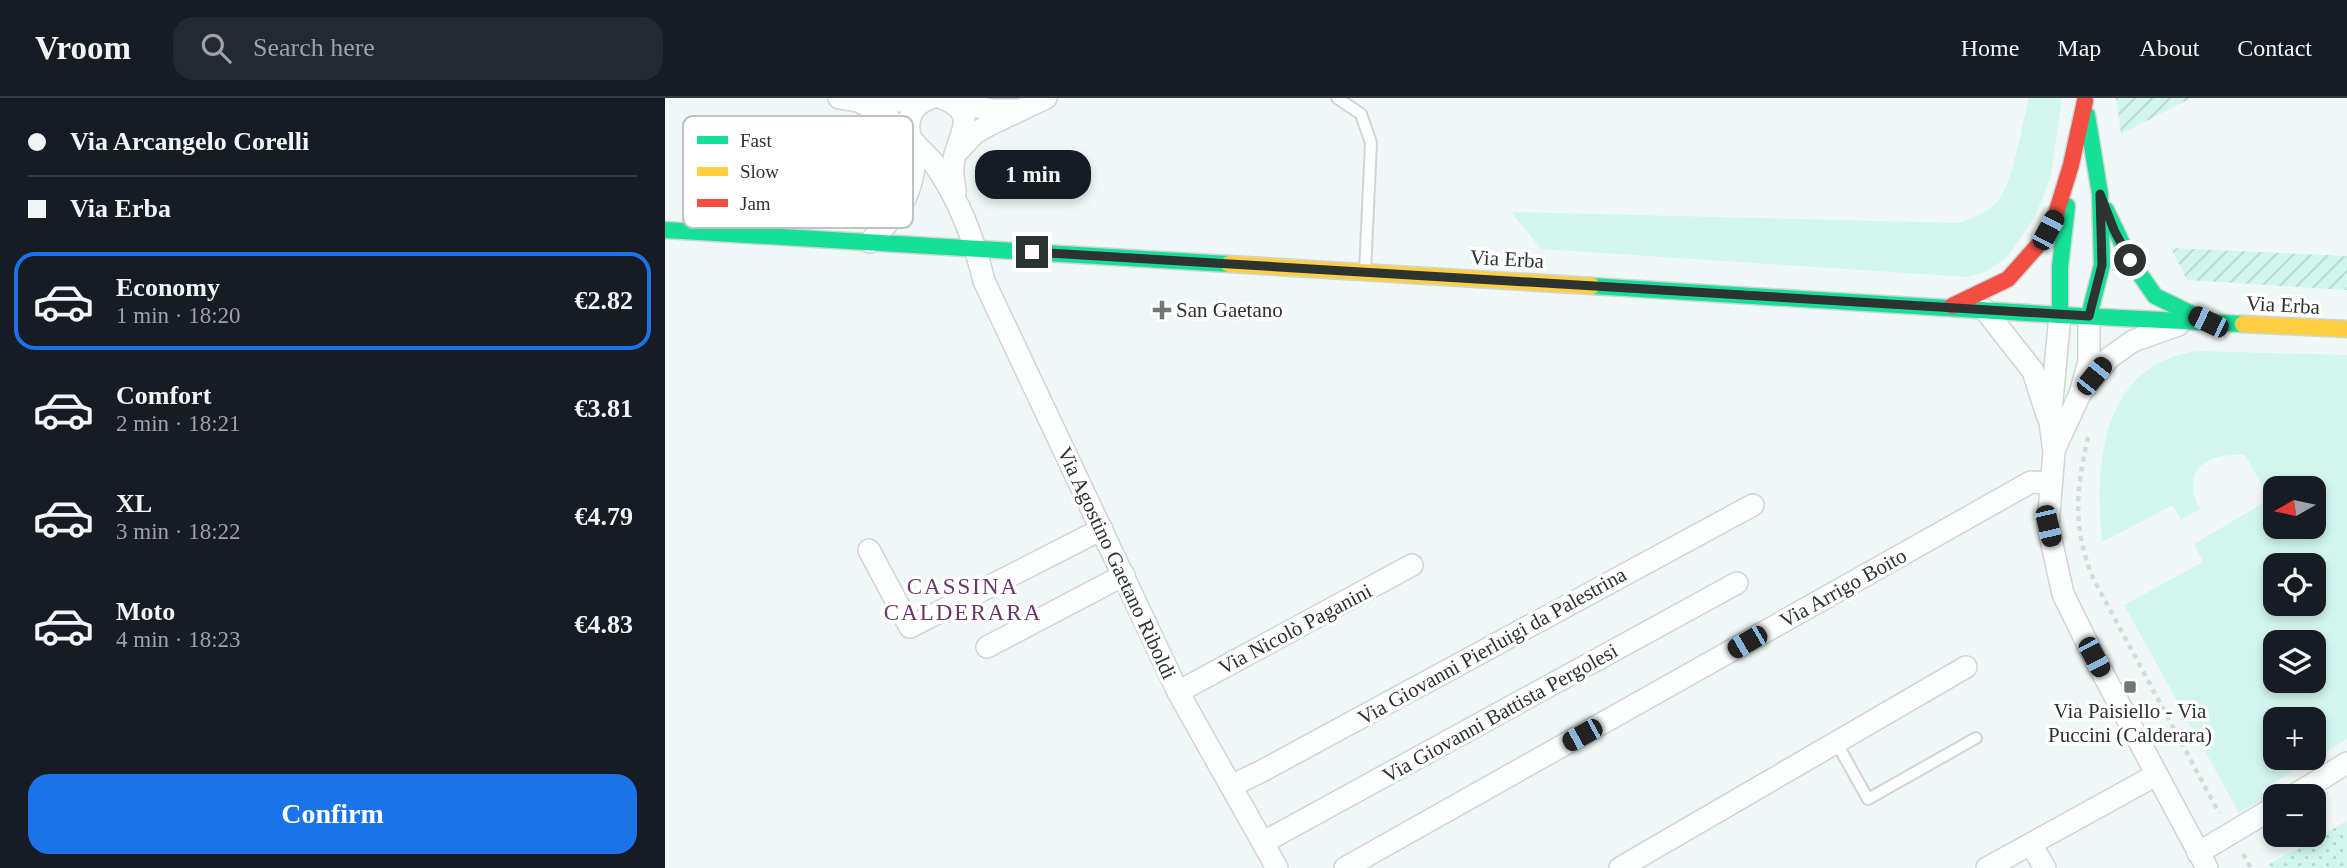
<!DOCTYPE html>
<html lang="en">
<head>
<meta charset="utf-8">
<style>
  body { margin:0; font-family:"Times New Roman",serif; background:#242831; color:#f1f3f6; height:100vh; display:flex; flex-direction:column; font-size:26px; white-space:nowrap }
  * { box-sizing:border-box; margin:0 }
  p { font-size:23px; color:#9ea1a6 }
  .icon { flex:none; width:38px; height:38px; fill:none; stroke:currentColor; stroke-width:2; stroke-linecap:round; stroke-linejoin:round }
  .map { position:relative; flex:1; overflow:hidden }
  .panel { display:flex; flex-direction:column; background:#171b24; width:665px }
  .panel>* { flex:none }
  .top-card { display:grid; align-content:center; height:154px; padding:0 28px; background:#171b24 }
  .needle { width:46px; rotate:261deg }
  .controls { position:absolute; left:1598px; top:378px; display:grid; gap:14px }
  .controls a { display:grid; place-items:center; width:63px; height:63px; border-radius:14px; background:#171b24; box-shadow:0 4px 10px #0003; font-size:35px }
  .end { position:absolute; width:32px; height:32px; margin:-16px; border:9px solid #2d3331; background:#fff; box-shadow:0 0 0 4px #fff }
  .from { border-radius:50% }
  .bubble { position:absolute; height:49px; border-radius:21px; background:#171b24; box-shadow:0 4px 10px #0003; font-size:23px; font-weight:800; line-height:49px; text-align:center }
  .car { position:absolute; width:21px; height:42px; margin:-21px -10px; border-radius:9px; box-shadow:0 0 5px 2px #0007; background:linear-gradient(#222 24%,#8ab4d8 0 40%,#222 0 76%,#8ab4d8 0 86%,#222 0) }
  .top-card b { display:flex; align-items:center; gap:24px; height:66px; font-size:26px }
  .top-card b+b { border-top:2px solid #363941 }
  .top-card i { width:18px; height:18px; background:#f1f3f6 }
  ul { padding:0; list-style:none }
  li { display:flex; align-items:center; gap:21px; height:98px; margin:0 14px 10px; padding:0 14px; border:4px solid transparent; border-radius:21px }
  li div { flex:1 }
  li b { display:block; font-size:26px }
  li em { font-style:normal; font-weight:800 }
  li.active { border-color:#1a73e8 }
  li>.icon { width:63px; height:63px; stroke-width:1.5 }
  .cta { display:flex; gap:14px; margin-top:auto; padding:14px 28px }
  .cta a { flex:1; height:80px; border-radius:21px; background:#1a73e8; color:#fff; font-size:28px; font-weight:800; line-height:80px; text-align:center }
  header { display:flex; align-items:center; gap:42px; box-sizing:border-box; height:98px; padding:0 35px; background:#171b24; border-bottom:2px solid #363941 }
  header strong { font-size:33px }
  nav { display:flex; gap:38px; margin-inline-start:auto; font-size:24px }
  .search { width:490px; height:63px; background:#242831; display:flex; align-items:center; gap:18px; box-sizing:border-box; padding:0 24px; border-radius:21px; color:#9ea1a6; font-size:26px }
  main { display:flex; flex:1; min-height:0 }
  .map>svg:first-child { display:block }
</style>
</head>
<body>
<header>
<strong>Vroom</strong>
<div class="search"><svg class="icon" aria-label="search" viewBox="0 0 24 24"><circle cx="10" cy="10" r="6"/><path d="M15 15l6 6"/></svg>Search here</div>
<nav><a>Home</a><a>Map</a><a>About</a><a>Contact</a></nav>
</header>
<main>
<section class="panel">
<div class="top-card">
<b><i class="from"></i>Via Arcangelo Corelli</b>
<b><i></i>Via Erba</b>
</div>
<ul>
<li class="active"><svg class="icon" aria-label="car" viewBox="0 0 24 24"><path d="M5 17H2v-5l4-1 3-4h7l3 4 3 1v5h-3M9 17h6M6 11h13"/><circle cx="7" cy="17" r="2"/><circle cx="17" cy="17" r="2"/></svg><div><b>Economy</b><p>1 min · 18:20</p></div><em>€2.82</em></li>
<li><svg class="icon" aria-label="car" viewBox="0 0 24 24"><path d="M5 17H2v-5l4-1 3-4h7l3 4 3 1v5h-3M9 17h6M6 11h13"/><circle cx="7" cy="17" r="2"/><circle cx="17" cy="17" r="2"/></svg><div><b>Comfort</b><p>2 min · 18:21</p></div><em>€3.81</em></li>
<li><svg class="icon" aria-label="car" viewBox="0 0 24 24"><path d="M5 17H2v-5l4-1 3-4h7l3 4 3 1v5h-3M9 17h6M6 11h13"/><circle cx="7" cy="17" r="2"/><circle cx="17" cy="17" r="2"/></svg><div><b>XL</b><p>3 min · 18:22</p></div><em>€4.79</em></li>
<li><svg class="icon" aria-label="car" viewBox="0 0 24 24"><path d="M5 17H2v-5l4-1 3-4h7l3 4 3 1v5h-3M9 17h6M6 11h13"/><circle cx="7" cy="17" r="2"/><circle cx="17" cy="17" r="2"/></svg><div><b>Moto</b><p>4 min · 18:23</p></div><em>€4.83</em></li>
</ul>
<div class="cta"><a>Confirm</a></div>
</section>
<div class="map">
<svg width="1682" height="770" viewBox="0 0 1682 770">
  <defs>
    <pattern id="park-dots" width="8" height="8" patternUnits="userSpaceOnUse" patternTransform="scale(1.75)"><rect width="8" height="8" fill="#d2f6ee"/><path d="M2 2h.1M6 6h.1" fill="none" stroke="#b5d3cd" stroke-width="1.8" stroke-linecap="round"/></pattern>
    <pattern id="garden-furrows" width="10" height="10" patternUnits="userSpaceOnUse" patternTransform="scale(1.75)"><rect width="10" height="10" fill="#d2f6ee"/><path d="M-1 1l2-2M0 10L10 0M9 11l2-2" fill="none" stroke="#b5d3cd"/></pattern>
  </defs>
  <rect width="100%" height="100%" fill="#eff8f6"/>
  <g fill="#d2f6ee" fill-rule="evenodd">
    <path d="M1364 0H1397L1386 78 1370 119 1342 159 1321 174 1301 179 876 151 846 114 1294 125C1307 120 1322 115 1332 104 1348 86 1357 25 1364 0Z"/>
    <path d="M1533 253 1682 257V641L1596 692 1600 700 1574 715 1459 507 1538 464 1529 446 1605 401 1580 357C1543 354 1514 371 1535 411L1516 422 1508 407 1437 444C1429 366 1437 265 1533 253ZM1610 390H1648V429H1610ZM1610 467H1648V506H1610ZM1610 544H1648V583H1610ZM1610 621H1648V660H1610Z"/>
  </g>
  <polygon fill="url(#park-dots)" points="1682,723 1682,770 1605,770 1603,767"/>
  <g fill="url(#garden-furrows)">
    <polygon points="1451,0 1526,0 1456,36"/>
    <polygon points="1506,150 1682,158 1682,192 1522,182"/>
  </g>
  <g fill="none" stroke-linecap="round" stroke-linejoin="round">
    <defs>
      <g id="lane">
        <polyline points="672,0 696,16 706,45 700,174"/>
        <polyline points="1171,644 1203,701 1311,640"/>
      </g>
      <g id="street">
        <polyline points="174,0 192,3 258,3"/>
        <path d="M266 0C247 7 241 20 245 39 252 50 263 57 270 67 295 103 309 141 319 183L513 594 612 770"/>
        <path d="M277 0C315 15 294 35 289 61 286 72 289 83 290 94"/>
        <polyline points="286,3 326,12 351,12"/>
        <polyline points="197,5 223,20 245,39"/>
        <polyline points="294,52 310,35 324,27 381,0"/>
        <path d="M205 144C239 108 248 98 251 47"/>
        <polyline points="1320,212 1368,273 1382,317"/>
        <polyline points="1395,217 1385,324 1389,354 1383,428 1398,496 1429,559 1542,770"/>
        <polyline points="1415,296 1444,260 1468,243 1513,227"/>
        <polyline points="1389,352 1415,296 1424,263 1424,218"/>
        <polyline points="204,452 245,529 437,431"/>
        <polyline points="322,549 459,477"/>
        <polyline points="513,594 747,467"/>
        <polyline points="566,688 597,673 1088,407"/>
        <polyline points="1628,698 1682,665"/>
        <polyline points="1366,746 1380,770"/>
        <polyline points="599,747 608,739 1072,485"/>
        <polyline points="1533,755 1610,709"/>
        <polyline points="680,770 1366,384 1385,385"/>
        <polyline points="955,770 1301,569"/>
        <polyline points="1322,770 1491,677"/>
      </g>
      <g id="fast">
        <polyline points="1422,17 1435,96 1437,167 1424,218"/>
        <polyline points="1441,112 1465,162 1490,198 1531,218"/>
        <polyline points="0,132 564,166"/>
        <polyline points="927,188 1395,217 1578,226"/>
        <polyline points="1395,217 1395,169 1402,108"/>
      </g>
      <g id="slow">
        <polyline points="564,166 927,188"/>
        <polyline points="1578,226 1682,231"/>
      </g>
      <polyline id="jam" points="1287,208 1343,181 1376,144 1390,119 1406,67 1420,3"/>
    </defs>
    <use href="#lane" stroke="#cfd5d4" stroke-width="14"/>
    <use href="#street" stroke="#cfd5d4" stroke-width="24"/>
    <use href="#fast" stroke="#cfd5d4" stroke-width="19"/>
    <use href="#slow" stroke="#cfd5d4" stroke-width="19"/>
    <use href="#jam" stroke="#cfd5d4" stroke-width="19"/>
    <g stroke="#d6d9d8" stroke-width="4.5" stroke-dasharray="5 5" stroke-linecap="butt">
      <polyline points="182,57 188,25"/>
      <path d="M1423 339C1411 393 1407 428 1428 480L1554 715"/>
      <polyline points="1578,756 1586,770"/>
    </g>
    <use href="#lane" stroke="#fdfefe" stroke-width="10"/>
    <use href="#street" stroke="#fdfefe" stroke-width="21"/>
    <use href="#fast" stroke="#16e098" stroke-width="16"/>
    <use href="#slow" stroke="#ffcf43" stroke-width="16"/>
    <use href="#jam" stroke="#f24e42" stroke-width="16"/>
  </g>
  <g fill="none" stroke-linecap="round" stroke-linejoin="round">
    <polyline stroke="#2d3331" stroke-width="9" points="367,154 1424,218 1437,167 1435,96 1449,132 1465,162"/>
  </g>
  <g fill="#717876" stroke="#fff" stroke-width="2.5">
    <path d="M493.5 201.5h7v7h7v7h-7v7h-7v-7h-7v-7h7z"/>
    <rect x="1458" y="582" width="14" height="14" rx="3.5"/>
  </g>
  <g text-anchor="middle" stroke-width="7" stroke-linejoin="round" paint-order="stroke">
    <g font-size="21" fill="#2d3331" stroke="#fff">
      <text transform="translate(842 161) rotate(3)" y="7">Via Erba</text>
      <text transform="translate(1618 207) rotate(3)" y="7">Via Erba</text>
      <text transform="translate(452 465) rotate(65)" y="7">Via Agostino Gaetano Riboldi</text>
      <text transform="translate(1178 490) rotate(-29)" y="7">Via Arrigo Boito</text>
      <text transform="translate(630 531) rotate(-28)" y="7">Via Nicolò Paganini</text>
      <text transform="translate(827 548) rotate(-29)" y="7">Via Giovanni Pierluigi da Palestrina</text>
      <text transform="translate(835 615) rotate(-29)" y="7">Via Giovanni Battista Pergolesi</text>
    </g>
    <g font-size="21" fill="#2d3331" stroke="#fff" text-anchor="start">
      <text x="511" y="219">San Gaetano</text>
      <text x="1465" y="620" text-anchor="middle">Via Paisiello - Via<tspan x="1465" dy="24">Puccini (Calderara)</tspan></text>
    </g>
    <g font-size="23" letter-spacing="2" fill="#6a386a" stroke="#fff">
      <text x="298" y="496">CASSINA<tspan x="298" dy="26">CALDERARA</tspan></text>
    </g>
  </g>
  <rect x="18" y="18" width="230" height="112" rx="10" fill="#fff" stroke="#c0c2c1" stroke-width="2"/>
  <rect x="32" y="38" width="31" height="8" fill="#16e098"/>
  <rect x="32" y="69" width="31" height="9" fill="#ffcf43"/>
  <rect x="32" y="101" width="31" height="8" fill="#f24e42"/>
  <g font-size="19" fill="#2d3331">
    <text x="75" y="49">Fast</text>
    <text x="75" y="80">Slow</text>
    <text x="75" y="112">Jam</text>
  </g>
</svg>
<div class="controls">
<a><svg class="needle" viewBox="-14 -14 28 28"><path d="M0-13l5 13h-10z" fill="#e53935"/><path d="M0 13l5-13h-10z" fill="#9ea1a6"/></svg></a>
<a><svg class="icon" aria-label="locate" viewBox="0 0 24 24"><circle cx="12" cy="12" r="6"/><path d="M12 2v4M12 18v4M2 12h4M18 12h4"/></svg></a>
<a><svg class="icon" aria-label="layers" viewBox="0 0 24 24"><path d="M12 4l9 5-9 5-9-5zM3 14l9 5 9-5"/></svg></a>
<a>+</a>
<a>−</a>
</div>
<i class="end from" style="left:1465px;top:162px"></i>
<i class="end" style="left:367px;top:154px"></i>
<div class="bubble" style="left:310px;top:52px;width:116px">1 min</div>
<i class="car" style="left:1383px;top:132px;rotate:28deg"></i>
<i class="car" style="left:1543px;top:224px;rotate:296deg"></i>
<i class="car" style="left:1429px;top:278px;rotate:39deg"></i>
<i class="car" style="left:1383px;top:428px;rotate:167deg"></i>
<i class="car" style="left:1082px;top:544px;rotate:240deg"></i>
<i class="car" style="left:1429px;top:559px;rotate:152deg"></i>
<i class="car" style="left:917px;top:637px;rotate:241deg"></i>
</div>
</main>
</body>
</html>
